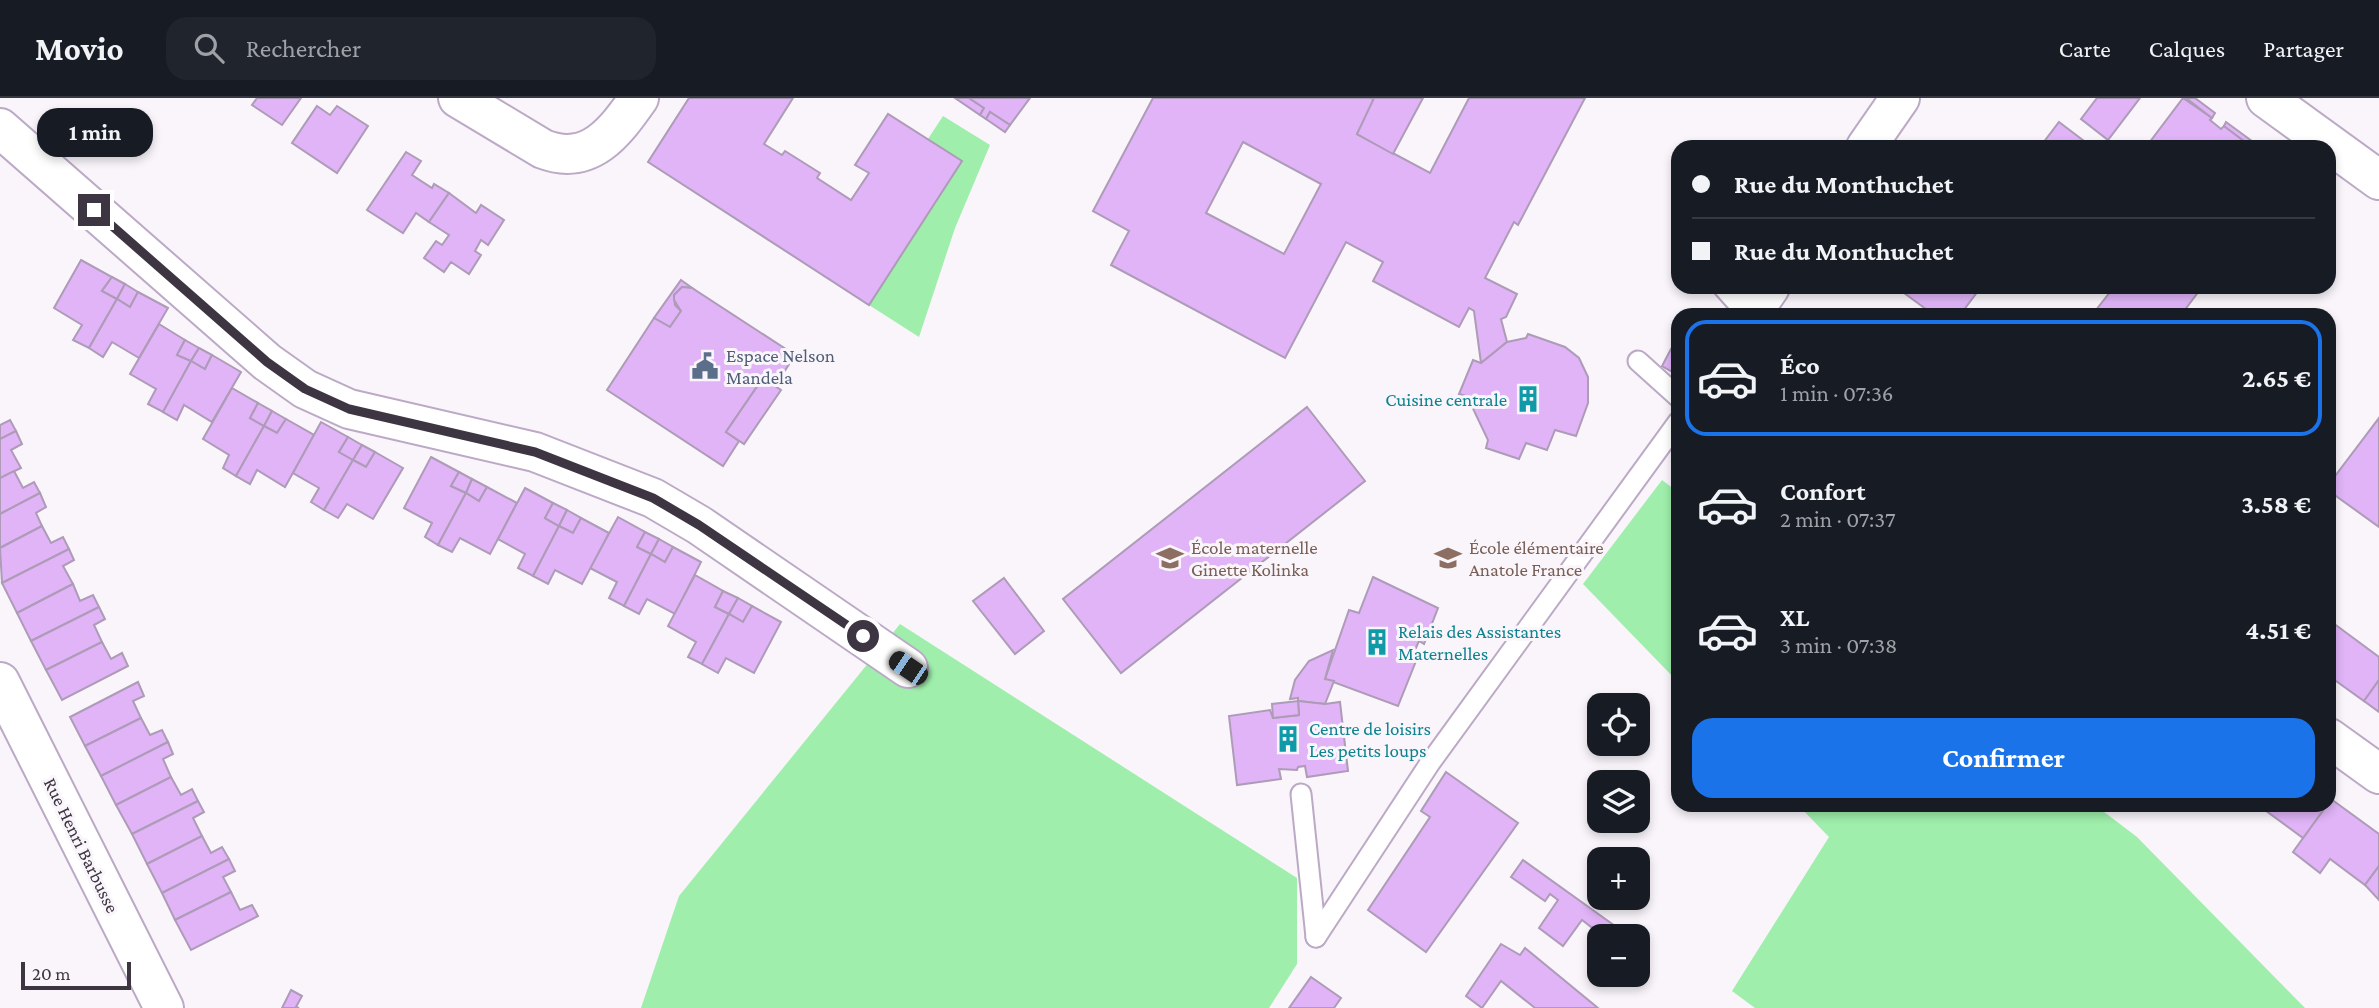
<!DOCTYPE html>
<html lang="fr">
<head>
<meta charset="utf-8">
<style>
  body { margin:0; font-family:"Crimson Pro",serif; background:#20242c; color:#f1f3f6; height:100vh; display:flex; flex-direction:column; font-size:26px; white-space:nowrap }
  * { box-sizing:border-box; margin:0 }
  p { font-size:23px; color:#9ea1a6 }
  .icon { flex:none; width:38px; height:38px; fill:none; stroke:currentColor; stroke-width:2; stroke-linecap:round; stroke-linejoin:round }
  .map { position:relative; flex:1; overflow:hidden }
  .details { position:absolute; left:1671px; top:210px; width:665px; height:504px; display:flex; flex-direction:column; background:#171b24; border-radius:21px; box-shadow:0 4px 10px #0003 }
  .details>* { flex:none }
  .hud { position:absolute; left:1671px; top:42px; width:665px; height:154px; border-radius:21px; box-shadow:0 4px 10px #0003; display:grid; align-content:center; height:154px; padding:0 21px; background:#171b24 }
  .buttons { position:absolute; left:1587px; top:595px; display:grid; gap:14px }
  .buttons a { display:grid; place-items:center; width:63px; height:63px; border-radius:14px; background:#171b24; box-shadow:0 4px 10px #0003; font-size:35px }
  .scale { position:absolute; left:21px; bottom:18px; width:110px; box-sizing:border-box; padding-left:7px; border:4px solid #3d3642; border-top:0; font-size:19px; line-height:24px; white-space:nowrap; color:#3d3642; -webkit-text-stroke:5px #f9f5fb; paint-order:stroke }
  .end { position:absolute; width:32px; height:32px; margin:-16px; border:9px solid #3d3642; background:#fff; box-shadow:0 0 0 4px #fff }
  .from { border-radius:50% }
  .bubble { position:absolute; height:49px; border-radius:21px; background:#171b24; box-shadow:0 4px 10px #0003; font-size:23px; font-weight:700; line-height:49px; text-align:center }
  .car { position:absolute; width:21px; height:42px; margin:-21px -10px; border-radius:9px; box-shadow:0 0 5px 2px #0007; background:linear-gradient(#222 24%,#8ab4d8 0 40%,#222 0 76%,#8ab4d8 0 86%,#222 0) }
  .hud b { display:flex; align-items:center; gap:24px; height:66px; font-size:26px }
  .hud b+b { border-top:2px solid #363941 }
  .hud i { width:18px; height:18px; background:#f1f3f6 }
  ul { padding:12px 0 0; list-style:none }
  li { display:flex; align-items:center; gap:21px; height:116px; margin:0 14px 10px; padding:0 7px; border:4px solid transparent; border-radius:21px }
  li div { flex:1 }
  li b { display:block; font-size:26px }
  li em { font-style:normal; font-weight:700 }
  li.active { border-color:#1a73e8 }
  li>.icon { width:63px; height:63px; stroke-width:1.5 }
  .button { display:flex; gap:14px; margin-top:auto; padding:14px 21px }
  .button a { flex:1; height:80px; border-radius:21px; background:#1a73e8; color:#fff; font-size:28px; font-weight:700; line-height:80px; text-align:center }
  header { display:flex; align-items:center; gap:42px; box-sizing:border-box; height:98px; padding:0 35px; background:#171b24; border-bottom:2px solid #363941 }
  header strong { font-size:33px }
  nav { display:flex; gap:38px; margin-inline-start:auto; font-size:24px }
  .search { width:490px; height:63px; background:#20242c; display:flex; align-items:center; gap:18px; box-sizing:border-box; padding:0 24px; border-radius:21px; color:#9ea1a6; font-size:26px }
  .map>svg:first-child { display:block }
</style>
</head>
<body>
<header>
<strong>Movio</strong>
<div class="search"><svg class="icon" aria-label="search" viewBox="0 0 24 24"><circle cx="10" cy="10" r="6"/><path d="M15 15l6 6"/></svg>Rechercher</div>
<nav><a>Carte</a><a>Calques</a><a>Partager</a></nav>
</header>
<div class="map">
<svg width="2379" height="910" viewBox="0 0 2379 910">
  <rect width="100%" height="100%" fill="#f9f5fb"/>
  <g fill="#9feeab">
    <polygon points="943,18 990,47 955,130 919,239 869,207 961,63 928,41"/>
    <polygon points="1662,382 1678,394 1678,584 1583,486"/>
    <polygon points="900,526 1297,780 1297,866 1269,910 641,910 679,798"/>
    <polygon points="1798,707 2095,707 2137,739 2305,910 1755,910 1732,893 1829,739"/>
  </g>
  <g fill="#e0b4f7" stroke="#ad9bb7" stroke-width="2" fill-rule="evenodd">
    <polygon points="257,0 301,0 282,27 252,7"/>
    <polygon points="689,0 793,0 764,46 782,57 785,53 820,75 817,80 851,102 869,75 855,67 888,16 962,63 869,207 648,64"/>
    <polygon points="955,0 969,0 984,10 980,17"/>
    <polygon points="969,0 1030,0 1010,27 990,14 986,21 980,17 984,10"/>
    <path d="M1153 0H1371L1375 2 1357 36 1430 75 1469 0H1585L1518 127 1514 124 1485 180 1517 196 1506 219 1501 221 1507 244 1481 265 1474 213 1469 210 1459 229 1373 183 1383 164 1346 144 1285 260 1111 167 1129 133 1093 113ZM1243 44 1321 86 1284 156 1206 115Z"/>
    <polygon points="1374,0 1423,0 1393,56 1357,36"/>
    <polygon points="2097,0 2140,0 2108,42 2081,21"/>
    <polygon points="2183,0 2212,20 2210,22 2221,31 2224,28 2252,49 2146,49"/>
    <polygon points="2186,0 2195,0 2215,15 2212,20"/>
    <polygon points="317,8 330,17 337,8 368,28 337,75 292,45"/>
    <polygon points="990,14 1010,27 1005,34 986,21"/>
    <polygon points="2059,24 2092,49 2040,49"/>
    <polygon points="2226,24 2260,49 2252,49 2224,28"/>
    <polygon points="406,54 421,63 412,77 432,90 434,86 449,95 429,124 416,115 403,135 367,112"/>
    <polygon points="449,95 476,115 481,107 504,122 488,147 481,142 475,153 481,157 469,176 451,164 444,174 424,160 436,143 442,147 449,137 429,124"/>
    <polygon points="81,162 112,179 102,193 117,201 89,250 73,242 82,227 54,210"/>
    <polygon points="112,179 125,186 117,201 102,193"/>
    <polygon points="681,182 692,190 682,189 674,197 675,207 681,213 670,229 654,220"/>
    <polygon points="125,186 138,194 130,209 117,201"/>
    <polygon points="682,189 692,190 795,257 775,288 763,280 726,334 739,343 723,368 607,292 654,220 670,229 681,213 674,202 674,197"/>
    <polygon points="1902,189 1981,189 1960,217 1934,217 1900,192"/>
    <polygon points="2114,189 2202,189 2181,217 2103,217 2096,212"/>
    <polygon points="138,194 168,210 139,260 112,244 103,259 89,250 117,201 130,209"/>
    <polygon points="159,226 185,242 177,257 191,263 163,314 148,306 156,291 130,276"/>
    <polygon points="1528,236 1565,249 1579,260 1588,279 1588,305 1576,338 1555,332 1547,352 1526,345 1519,361 1486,350 1488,342 1467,298 1459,296 1473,262 1481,265 1507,244 1526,240"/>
    <polygon points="185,242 199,250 191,263 177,257"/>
    <polygon points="199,250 212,257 205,271 191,263"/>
    <polygon points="1671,251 1678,255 1678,268 1674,275 1662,268"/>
    <polygon points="212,257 241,274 212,324 184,307 177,322 163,314 191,263 205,271"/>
    <polygon points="763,280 781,292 744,346 726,334"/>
    <polygon points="232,290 258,305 250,320 264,328 236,378 223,370 229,357 203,341"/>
    <polygon points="258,305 272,313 264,328 250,320"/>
    <polygon points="1307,309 1365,383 1121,575 1063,501"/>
    <polygon points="272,313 286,321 277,335 264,328"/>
    <polygon points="2379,320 2379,429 2329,393 2329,386"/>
    <polygon points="286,321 314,337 285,389 257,372 250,386 236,378 264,328 277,335"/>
    <polygon points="10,322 16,333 0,341 0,327"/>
    <polygon points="321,324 348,339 339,354 353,362 324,412 311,404 319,390 293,375"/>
    <polygon points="16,333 22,346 11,352 21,370 0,380 0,341"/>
    <polygon points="348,339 362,347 353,362 339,354"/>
    <polygon points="362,347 375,354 366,369 353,362"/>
    <polygon points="375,354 403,370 373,421 347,406 338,420 324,412 353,362 366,369"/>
    <polygon points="431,359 459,374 451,388 466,395 438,447 425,439 432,425 404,410"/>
    <polygon points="14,373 23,390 34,384 40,395 0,416 0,380"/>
    <polygon points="459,374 472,381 466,395 451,388"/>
    <polygon points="472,381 487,389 479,403 466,395"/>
    <polygon points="487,389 517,405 490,456 460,440 452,454 438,447 466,395 479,403"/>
    <polygon points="525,390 553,405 545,420 559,428 533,478 518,470 525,456 498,441"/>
    <polygon points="40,395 46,409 36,415 42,428 0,450 0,416"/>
    <polygon points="553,405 567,412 559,428 545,420"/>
    <polygon points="567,412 581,420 573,435 559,428"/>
    <polygon points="618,419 645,434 637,449 651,456 624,508 609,500 617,484 590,470"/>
    <polygon points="581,420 609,435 582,486 555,472 548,486 533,478 559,428 573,435"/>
    <polygon points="42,428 51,445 63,439 69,451 2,485 0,450"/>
    <polygon points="645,434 659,441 651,456 637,449"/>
    <polygon points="659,441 673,449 665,464 651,456"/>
    <polygon points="673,449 701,464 675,516 647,501 639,516 624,508 651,456 665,464"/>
    <polygon points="69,451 74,462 63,468 73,486 17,515 2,485"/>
    <polygon points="695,477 723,493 715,509 729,516 702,566 688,559 696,544 668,528"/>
    <polygon points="1373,479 1438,510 1424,546 1419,543 1411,561 1416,563 1398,608 1325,581 1349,512 1359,515"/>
    <polygon points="1004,480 1044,533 1015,556 973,503"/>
    <polygon points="73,486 80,503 93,497 99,509 31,543 17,515"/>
    <polygon points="723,493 738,500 729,516 715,509"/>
    <polygon points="738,500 752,508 743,524 729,516"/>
    <polygon points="752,508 781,524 754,575 726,560 718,575 702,566 729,516 743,524"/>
    <polygon points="99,509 105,521 94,527 102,544 46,572 31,543"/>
    <polygon points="2329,522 2379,559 2379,582 2364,603 2329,578"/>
    <polygon points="102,544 111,561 122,555 128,568 62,602 46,572"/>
    <polygon points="1333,552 1325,581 1334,583 1325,606 1298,603 1298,600 1290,601 1295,582 1309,563"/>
    <polygon points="2379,582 2379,614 2364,603"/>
    <polygon points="138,584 144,598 133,603 141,620 85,648 70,619"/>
    <polygon points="1298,603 1325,606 1340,604 1348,673 1307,679 1305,668 1298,669 1297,672 1279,671 1281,681 1237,687 1229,618 1270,612 1273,620 1299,617"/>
    <polygon points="1298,603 1299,617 1273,620 1272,606"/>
    <polygon points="141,620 150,637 162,632 168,644 101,678 85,648"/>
    <polygon points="168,644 173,656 163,661 171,679 116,707 101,678"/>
    <polygon points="1446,674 1518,725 1426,854 1368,812 1430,719 1421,713"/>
    <polygon points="171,679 181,697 192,691 198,703 132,736 116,707"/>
    <polygon points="2331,701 2379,736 2379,768 2365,787 2330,761 2320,775 2293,754"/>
    <polygon points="198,703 204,714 193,720 202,738 147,766 132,736"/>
    <polygon points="2258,707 2327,707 2303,740"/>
    <polygon points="202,738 211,755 222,749 229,761 162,795 147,766"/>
    <polygon points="229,761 235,773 223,779 231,794 175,822 162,795"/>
    <polygon points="1523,762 1629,838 1600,836 1582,822 1563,848 1539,830 1558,802 1550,796 1545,803 1511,779"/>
    <polygon points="2379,768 2379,802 2365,787"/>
    <polygon points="231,794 240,812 252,807 258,818 191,852 175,822"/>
    <polygon points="1501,846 1520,857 1525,850 1598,910 1535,910 1501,883 1482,910 1466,898"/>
    <polygon points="1311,879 1341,900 1334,910 1289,910"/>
    <polygon points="291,892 302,898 296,909 299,910 282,910"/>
  </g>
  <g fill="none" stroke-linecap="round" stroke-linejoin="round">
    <defs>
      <g id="service">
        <polyline points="1723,189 1748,217"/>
        <polyline points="1638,263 1678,299"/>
        <polyline points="1301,696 1316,839"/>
        <polyline points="1316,839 1430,665 1678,324"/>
      </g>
      <g id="minor">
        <path d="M458 0 543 51C590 69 615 34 639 0"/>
        <polyline points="2266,0 2379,82"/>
        <polyline points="0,30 267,264 305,291 349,311 535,354 653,400 699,427 908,570"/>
        <polyline points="1866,49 1900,0"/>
        <polyline points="1751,217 1770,189"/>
        <polyline points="0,584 164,910"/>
        <polyline points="2329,640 2379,676"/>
      </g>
    </defs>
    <use href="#service" stroke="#bca9c6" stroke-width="23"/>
    <use href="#minor" stroke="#bca9c6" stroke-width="42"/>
    <use href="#service" stroke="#fff" stroke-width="19"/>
    <use href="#minor" stroke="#fff" stroke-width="38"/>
  </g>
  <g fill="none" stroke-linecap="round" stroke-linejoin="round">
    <polyline stroke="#3d3642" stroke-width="9" points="94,112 267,264 305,291 349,311 535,354 653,400 699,427 863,538"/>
  </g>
  <defs>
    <symbol id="civic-bare" viewBox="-9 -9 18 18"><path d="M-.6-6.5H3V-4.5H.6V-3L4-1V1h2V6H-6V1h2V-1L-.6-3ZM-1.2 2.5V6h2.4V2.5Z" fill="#5c6f8a" stroke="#f9f5fb" stroke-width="2.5" paint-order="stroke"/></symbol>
    <symbol id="building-bare" viewBox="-9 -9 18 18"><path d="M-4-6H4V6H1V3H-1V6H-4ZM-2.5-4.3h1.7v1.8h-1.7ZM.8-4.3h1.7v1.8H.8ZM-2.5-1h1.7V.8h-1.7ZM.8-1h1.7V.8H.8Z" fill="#0f9aa8" stroke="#f9f5fb" stroke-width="2.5" paint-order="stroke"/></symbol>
    <symbol id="school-bare" viewBox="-9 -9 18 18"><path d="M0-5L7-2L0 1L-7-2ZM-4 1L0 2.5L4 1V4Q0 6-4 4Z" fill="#8d6e63" stroke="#f9f5fb" stroke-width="2.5" paint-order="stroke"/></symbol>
  </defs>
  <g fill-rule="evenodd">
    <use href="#civic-bare" x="686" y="249" width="38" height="38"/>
    <use href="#building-bare" x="1509" y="282" width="38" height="38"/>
    <use href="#school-bare" x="1151" y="441" width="38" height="38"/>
    <use href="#school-bare" x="1429" y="441" width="38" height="38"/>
    <use href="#building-bare" x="1358" y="525" width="38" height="38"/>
    <use href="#building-bare" x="1269" y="622" width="38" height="38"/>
  </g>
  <g text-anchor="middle" stroke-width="6" stroke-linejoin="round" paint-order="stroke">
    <g font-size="19" fill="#4e5e75" stroke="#f9f5fb" text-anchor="start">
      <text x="726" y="264">Espace Nelson<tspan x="726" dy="22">Mandela</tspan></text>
    </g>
    <g font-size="19" fill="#0d838f" stroke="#f9f5fb" text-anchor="start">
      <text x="1507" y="308" text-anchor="end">Cuisine centrale</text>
      <text x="1398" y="540">Relais des Assistantes<tspan x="1398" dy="22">Maternelles</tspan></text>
      <text x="1309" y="637">Centre de loisirs<tspan x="1309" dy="22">Les petits loups</tspan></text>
    </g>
    <g font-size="19" fill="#785e54" stroke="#f9f5fb" text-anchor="start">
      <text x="1191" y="456">École maternelle<tspan x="1191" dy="22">Ginette Kolinka</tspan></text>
      <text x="1469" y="456">École élémentaire<tspan x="1469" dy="22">Anatole France</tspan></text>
    </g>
    <g font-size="19" fill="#3d3642" stroke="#f9f5fb">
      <text transform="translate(82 747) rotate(64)" y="7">Rue Henri Barbusse</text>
    </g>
  </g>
</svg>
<div class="buttons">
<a><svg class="icon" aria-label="locate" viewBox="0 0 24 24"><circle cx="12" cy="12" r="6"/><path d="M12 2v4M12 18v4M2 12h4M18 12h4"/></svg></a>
<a><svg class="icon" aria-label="layers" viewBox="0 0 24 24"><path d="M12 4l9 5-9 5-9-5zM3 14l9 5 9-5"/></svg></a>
<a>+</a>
<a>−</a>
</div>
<div class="scale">20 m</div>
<i class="end from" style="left:863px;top:538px"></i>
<i class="end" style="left:94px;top:112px"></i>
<div class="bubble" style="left:37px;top:10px;width:116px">1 min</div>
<i class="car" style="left:908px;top:570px;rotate:304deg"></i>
<div class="hud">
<b><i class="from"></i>Rue du Monthuchet</b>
<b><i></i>Rue du Monthuchet</b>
</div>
<section class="details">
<ul>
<li class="active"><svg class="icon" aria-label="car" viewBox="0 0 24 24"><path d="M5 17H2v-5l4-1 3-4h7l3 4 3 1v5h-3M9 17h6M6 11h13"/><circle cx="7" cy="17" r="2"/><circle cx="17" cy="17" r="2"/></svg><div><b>Éco</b><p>1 min · 07:36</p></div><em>2.65 €</em></li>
<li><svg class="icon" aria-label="car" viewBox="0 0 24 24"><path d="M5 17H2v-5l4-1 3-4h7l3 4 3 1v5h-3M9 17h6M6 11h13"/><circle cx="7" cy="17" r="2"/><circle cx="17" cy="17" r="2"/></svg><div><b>Confort</b><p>2 min · 07:37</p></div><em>3.58 €</em></li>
<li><svg class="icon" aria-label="car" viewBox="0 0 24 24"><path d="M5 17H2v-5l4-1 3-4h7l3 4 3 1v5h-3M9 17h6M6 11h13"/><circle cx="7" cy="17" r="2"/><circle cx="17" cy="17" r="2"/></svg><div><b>XL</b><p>3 min · 07:38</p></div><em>4.51 €</em></li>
</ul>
<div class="button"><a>Confirmer</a></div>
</section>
</div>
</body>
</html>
